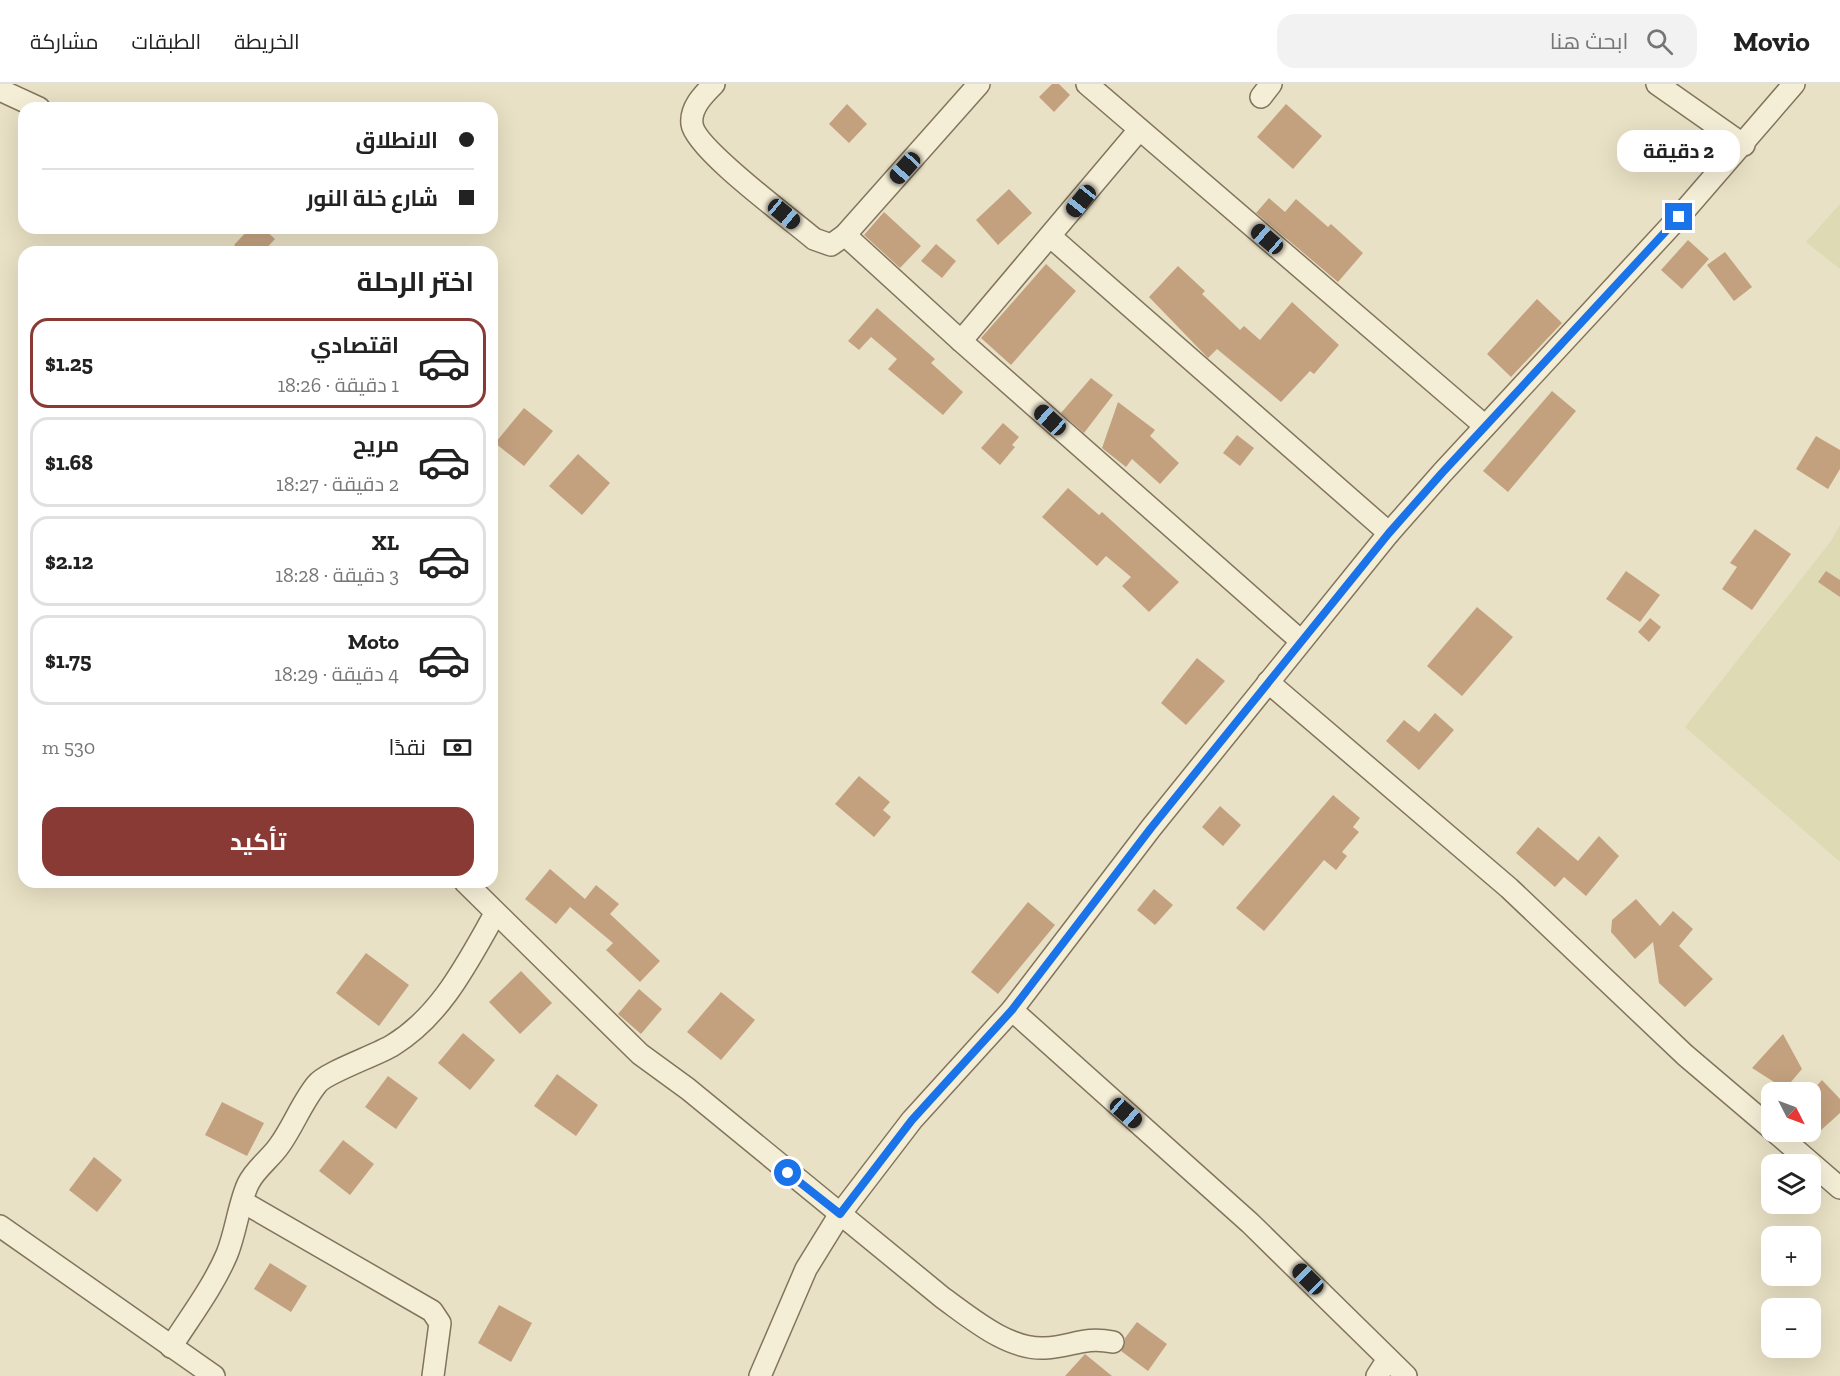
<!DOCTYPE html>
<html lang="ar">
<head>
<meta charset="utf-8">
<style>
  body { margin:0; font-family:"Zilla Slab",Cairo,serif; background:#f2f2f2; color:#222; direction:rtl; height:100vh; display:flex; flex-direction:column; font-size:22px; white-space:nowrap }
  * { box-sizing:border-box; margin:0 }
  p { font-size:20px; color:#767676 }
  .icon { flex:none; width:33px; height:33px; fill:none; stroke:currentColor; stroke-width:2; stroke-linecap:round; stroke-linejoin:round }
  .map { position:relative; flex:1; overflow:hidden; direction:ltr }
  .panel { position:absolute; left:18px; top:162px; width:480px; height:642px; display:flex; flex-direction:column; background:#fff; border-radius:18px; box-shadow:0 6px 24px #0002; direction:rtl }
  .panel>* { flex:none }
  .top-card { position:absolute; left:18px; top:18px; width:480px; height:132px; border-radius:18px; box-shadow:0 6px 24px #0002; direction:rtl; display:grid; align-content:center; height:132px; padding:0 24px; background:#fff }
  .needle { width:39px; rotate:132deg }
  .tools { position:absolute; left:1761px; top:998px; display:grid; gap:12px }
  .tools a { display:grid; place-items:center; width:60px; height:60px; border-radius:12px; background:#fff; box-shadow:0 6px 24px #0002; font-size:30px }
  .end { position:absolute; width:27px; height:27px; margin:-14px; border:8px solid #1a73e8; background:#fff; box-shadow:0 0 0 3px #fff }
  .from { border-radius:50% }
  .bubble { position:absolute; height:42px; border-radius:18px; background:#fff; box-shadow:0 6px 24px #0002; font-size:20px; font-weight:700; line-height:42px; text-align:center; direction:rtl }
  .car { position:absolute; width:18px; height:36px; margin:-18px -9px; border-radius:8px; box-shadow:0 0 4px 2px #0007; background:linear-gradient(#222 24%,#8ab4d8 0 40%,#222 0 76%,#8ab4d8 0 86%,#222 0) }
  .top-card b { display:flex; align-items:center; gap:21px; height:57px; font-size:22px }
  .top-card b+b { border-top:2px solid #e0e0e0 }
  .top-card i { width:15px; height:15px; background:#222 }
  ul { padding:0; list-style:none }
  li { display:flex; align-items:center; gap:18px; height:90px; margin:0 12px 9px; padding:0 12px; border:3px solid #e0e0e0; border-radius:18px }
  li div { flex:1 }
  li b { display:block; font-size:22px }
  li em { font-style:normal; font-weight:700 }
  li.on { border-color:#8a3a34 }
  li>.icon { width:54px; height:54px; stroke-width:1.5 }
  h2 { padding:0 24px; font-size:27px; line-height:72px }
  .pay { display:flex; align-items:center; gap:15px; height:66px; padding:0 24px; font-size:22px }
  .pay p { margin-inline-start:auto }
  .button { display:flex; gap:12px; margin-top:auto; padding:12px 24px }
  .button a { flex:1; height:69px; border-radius:18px; background:#8a3a34; color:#fff; font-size:24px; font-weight:700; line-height:69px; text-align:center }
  header { display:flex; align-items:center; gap:36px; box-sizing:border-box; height:84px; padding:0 30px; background:#fff; border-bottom:2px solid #e0e0e0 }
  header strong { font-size:28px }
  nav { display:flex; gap:33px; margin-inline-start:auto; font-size:21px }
  .search { width:420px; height:54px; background:#f2f2f2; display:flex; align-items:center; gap:15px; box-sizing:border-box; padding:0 21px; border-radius:18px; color:#767676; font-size:22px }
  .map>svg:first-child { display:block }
</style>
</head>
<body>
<header>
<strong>Movio</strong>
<div class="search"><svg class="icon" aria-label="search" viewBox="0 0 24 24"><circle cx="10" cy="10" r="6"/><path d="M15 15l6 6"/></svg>ابحث هنا</div>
<nav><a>الخريطة</a><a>الطبقات</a><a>مشاركة</a></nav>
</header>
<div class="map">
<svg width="1840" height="1292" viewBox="0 0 1840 1292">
  <rect width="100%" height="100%" fill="#e9e1c5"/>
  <g fill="#dedab3">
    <polygon points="1840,120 1840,185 1806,158"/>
    <polygon points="1840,441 1840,778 1685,643 1831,457"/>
  </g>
  <g fill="#c3a17f">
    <polygon points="1052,0 1059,0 1070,11 1054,28 1039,13"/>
    <polygon points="847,20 867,40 849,59 829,40"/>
    <polygon points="1286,20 1322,52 1293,85 1257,53"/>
    <polygon points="1009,105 1032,129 998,161 976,136"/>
    <polygon points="1269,114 1285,128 1296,115 1328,143 1331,140 1363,169 1338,198 1256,129"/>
    <polygon points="884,128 921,162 900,184 864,151"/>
    <polygon points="250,144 263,144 275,155 263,168 242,168 234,161"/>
    <polygon points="1688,156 1709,175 1682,205 1661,186"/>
    <polygon points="936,160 956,177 942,194 921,177"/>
    <polygon points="1725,168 1752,203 1734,217 1707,181"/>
    <polygon points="1046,180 1076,207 1011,281 981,254"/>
    <polygon points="1178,182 1205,207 1202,210 1240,246 1244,242 1260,256 1292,218 1339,261 1314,290 1310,287 1281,318 1217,265 1208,274 1149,213"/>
    <polygon points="1537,215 1562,239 1511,293 1487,270"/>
    <polygon points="877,224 935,275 931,279 963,308 943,331 888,285 897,275 871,253 859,266 848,257"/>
    <polygon points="1091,294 1113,311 1084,349 1061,329"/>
    <polygon points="1552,307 1576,327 1508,408 1483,387"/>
    <polygon points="1118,318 1155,346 1150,352 1179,379 1160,400 1132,375 1126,383 1102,364"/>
    <polygon points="524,324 553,347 524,382 495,359"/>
    <polygon points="1003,339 1019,353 1012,361 1015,363 1000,381 981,364"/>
    <polygon points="1237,351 1254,364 1240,382 1223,369"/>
    <polygon points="1816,352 1840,366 1840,385 1828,405 1796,385"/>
    <polygon points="578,370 610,399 582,431 549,402"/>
    <polygon points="1068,404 1099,431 1102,428 1179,498 1149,528 1122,502 1131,493 1106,472 1097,482 1042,433"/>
    <polygon points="1755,445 1791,470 1752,526 1722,505 1737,483 1730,479"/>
    <polygon points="1626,487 1660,511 1640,538 1606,515"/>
    <polygon points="1826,487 1840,496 1840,513 1818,498"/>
    <polygon points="1477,523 1513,553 1462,612 1427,582"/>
    <polygon points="1650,534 1661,543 1649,558 1638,548"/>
    <polygon points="1197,574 1225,597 1186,641 1161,619"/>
    <polygon points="1435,629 1454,646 1419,686 1386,657 1404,636 1419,648"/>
    <polygon points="859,692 890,718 883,726 891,733 874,753 835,720"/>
    <polygon points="1333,711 1360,734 1353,743 1359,748 1342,768 1347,772 1336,786 1324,776 1264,847 1236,824"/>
    <polygon points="1220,722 1241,741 1223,762 1202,743"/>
    <polygon points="1538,743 1578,777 1599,752 1619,772 1586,812 1564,793 1555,803 1516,769"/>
    <polygon points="550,785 585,815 596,801 619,820 610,830 660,877 640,898 606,866 613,859 570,823 556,840 525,815"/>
    <polygon points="1154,805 1173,821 1155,841 1137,826"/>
    <polygon points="1636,815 1660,842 1673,827 1693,845 1679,862 1713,895 1685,923 1659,899 1653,858 1635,875 1611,848 1612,836"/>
    <polygon points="1028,818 1055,841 998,910 971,888"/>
    <polygon points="366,869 409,901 379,942 336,909"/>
    <polygon points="521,887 552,919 520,950 489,918"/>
    <polygon points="639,905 662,925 641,950 618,930"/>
    <polygon points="721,908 755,936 721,976 687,948"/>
    <polygon points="463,949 495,976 470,1006 438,979"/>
    <polygon points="1783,950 1802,985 1785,1005 1752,984"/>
    <polygon points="557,990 598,1021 576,1052 534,1022"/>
    <polygon points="388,992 418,1014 396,1045 365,1023"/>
    <polygon points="1822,996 1840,1015 1840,1029 1810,1056 1810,1009"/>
    <polygon points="222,1018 264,1039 247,1072 205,1051"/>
    <polygon points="343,1056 374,1080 350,1111 319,1087"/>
    <polygon points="94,1073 122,1096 97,1128 69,1106"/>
    <polygon points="270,1179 307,1202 291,1228 254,1205"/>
    <polygon points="499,1221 532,1239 511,1278 478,1259"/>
    <polygon points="1137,1238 1167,1260 1148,1287 1121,1267 1125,1260 1125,1254"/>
    <polygon points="1085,1270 1112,1292 1065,1292"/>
  </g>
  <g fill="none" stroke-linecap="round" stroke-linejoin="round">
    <defs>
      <g id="minor">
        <path d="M714 0C703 11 690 24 692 40 695 65 791 135 814 155L831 161 845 151 979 0"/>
        <polyline points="1087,0 1485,342"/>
        <polyline points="1657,0 1744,61"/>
        <polyline points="0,6 39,24"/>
        <polyline points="1261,13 1271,0"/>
        <polyline points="845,151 961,257 1301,557"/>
        <polyline points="1051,153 1389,449"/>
        <polyline points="961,257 1139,46"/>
        <polyline points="1268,598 1509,804 1685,971 1772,1045"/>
        <path d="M465 798 640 970 688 1005 943 1214C971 1234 1008 1266 1045 1264 1072 1263 1083 1252 1113 1258"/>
        <polyline points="1012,926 1250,1139 1406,1292"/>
        <polyline points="1774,1047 1840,1104"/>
        <polyline points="243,1118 432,1227 440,1239 433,1292"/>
        <polyline points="0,1142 214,1292"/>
        <path d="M171 1263C190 1233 213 1203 227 1170 236 1148 239 1119 248 1100 255 1085 270 1075 279 1062 293 1043 302 1018 317 1000 325 989 377 971 393 961 442 931 468 877 495 830"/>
        <polyline points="760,1292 806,1185 840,1130 912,1036 1012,926 1151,744 1389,449 1442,389 1679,133 1794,0"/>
        <polyline points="1377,1292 1388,1275"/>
      </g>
    </defs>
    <use href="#minor" stroke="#82745d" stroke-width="24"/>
    <use href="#minor" stroke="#f5eed7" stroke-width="21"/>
  </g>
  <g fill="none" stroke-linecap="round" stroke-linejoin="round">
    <polyline stroke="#1a73e8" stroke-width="8" points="788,1089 840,1130 912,1036 1012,926 1151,744 1389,449 1442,389 1679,133"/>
  </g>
</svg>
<div class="tools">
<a><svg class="needle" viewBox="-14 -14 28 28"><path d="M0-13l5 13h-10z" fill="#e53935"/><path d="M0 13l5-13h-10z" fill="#767676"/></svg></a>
<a><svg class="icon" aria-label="layers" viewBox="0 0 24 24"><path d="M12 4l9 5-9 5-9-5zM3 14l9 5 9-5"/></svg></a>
<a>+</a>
<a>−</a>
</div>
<i class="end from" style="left:788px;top:1089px"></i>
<i class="end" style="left:1679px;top:133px"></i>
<div class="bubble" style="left:1617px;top:46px;width:123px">2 دقيقة</div>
<i class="car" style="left:905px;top:84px;rotate:222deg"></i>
<i class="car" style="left:1081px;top:117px;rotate:219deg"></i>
<i class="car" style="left:784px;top:130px;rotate:130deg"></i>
<i class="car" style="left:1267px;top:155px;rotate:311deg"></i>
<i class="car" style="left:1050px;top:336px;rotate:312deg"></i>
<i class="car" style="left:1126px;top:1029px;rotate:131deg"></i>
<i class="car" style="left:1308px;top:1195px;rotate:315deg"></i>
<div class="top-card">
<b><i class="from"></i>الانطلاق</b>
<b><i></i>شارع خلة النور</b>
</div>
<section class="panel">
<h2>اختر الرحلة</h2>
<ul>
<li class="on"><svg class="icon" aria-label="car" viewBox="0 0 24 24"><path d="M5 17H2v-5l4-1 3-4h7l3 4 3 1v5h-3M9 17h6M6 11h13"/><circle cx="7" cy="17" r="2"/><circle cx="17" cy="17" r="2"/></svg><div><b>اقتصادي</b><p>1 دقيقة · 18:26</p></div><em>$1.25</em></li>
<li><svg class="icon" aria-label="car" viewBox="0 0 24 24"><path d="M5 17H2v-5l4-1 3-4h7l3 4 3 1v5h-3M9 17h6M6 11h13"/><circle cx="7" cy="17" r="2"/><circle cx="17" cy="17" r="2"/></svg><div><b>مريح</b><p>2 دقيقة · 18:27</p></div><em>$1.68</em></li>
<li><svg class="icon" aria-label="car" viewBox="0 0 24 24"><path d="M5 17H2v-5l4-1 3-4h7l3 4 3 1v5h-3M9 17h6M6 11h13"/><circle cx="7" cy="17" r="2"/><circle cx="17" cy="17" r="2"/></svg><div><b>XL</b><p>3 دقيقة · 18:28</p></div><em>$2.12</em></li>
<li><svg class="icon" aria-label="car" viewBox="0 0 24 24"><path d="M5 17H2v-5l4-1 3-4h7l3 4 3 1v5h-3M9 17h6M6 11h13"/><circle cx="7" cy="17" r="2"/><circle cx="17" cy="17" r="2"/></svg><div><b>Moto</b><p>4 دقيقة · 18:29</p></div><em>$1.75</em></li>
</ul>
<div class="pay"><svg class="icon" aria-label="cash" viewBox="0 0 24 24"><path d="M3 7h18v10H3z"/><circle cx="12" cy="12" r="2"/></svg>نقدًا<p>530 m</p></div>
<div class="button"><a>تأكيد</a></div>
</section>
</div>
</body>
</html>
